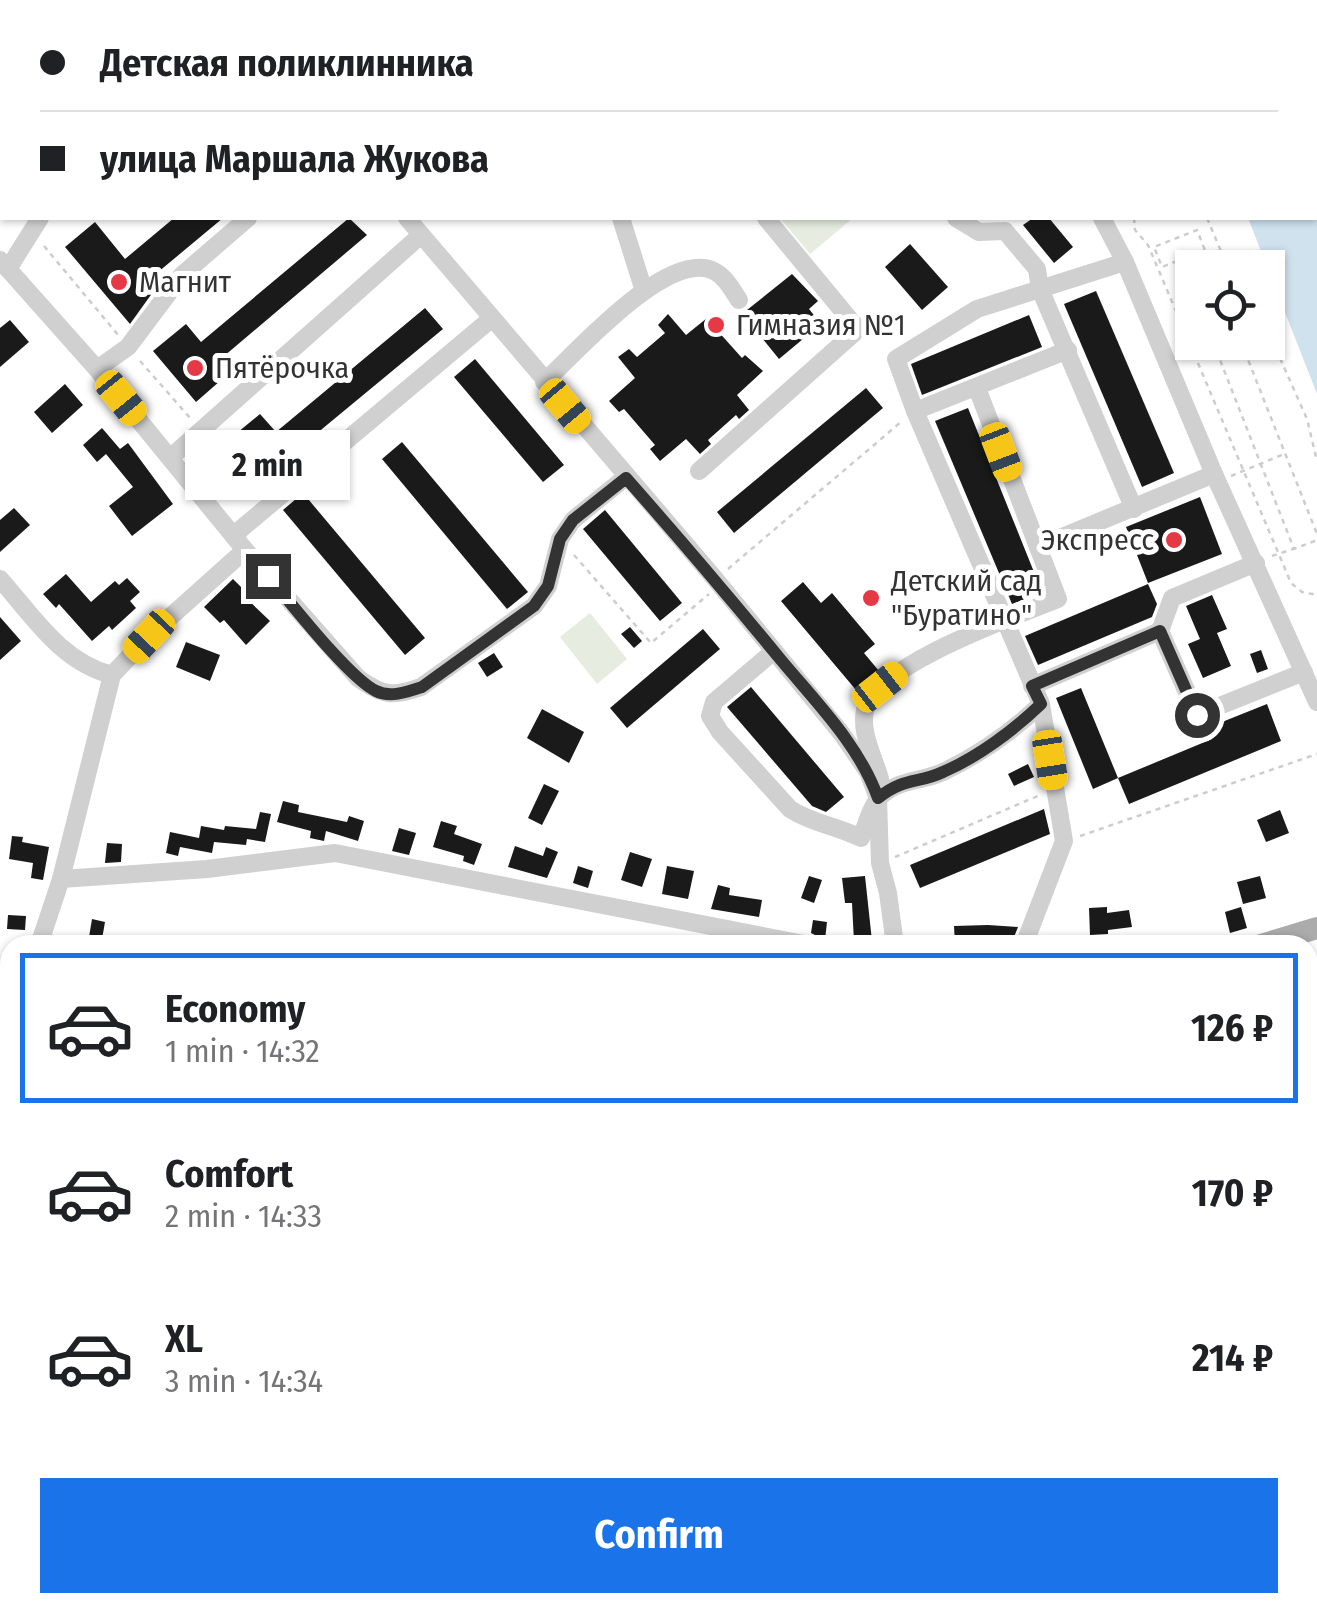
<!DOCTYPE html>
<html lang="en">
<head>
<meta charset="utf-8">
<style>
  body { margin:0; font-family:"Fira Sans Condensed",sans-serif; background:#f6f6f6; color:#202124; height:100vh; display:flex; flex-direction:column; font-size:38px; white-space:nowrap }
  * { box-sizing:border-box; margin:0 }
  p { font-size:32px; color:#757577 }
  .icon { flex:none; width:55px; height:55px; fill:none; stroke:currentColor; stroke-width:2; stroke-linecap:round; stroke-linejoin:round }
  .map { position:relative; flex:1; overflow:hidden }
  .details { position:absolute; left:0px; top:935px; width:1318px; height:678px; display:flex; flex-direction:column; background:#fff; border-radius:30px 30px 0 0; box-shadow:0 2px 8px #0004 }
  .details>* { flex:none }
  .top-card { position:absolute; left:0px; top:0px; width:1318px; height:220px; box-shadow:0 2px 8px #0004; display:grid; align-content:center; height:220px; padding:0 40px; background:#fff }
  .tools { position:absolute; left:1175px; top:250px; display:grid; gap:20px }
  .tools a { display:grid; place-items:center; width:110px; height:110px; border-radius:0px; background:#fff; box-shadow:0 2px 8px #0004; font-size:50px }
  .end { position:absolute; width:45px; height:45px; margin:-22px; border:12px solid #333; background:#fff; box-shadow:0 0 0 5px #fff }
  .from { border-radius:50% }
  .bubble { position:absolute; height:70px; border-radius:0px; background:#fff; box-shadow:0 2px 8px #0004; font-size:32px; font-weight:700; line-height:70px; text-align:center }
  .car { position:absolute; width:30px; height:60px; margin:-30px -15px; border-radius:12px; box-shadow:0 0 8px 2px #0007; background:linear-gradient(#f5c518 24%,#345 0 40%,#f5c518 0 76%,#345 0 86%,#f5c518 0) }
  .top-card b { display:flex; align-items:center; gap:35px; height:95px; font-size:38px }
  .top-card b+b { border-top:2px solid #e0e0e0 }
  .top-card i { width:25px; height:25px; background:#202124 }
  ul { padding:18px 0 0; list-style:none }
  li { display:flex; align-items:center; gap:30px; height:150px; margin:0 20px 15px; padding:0 20px; border:5px solid transparent; border-radius:0px }
  li div { flex:1 }
  li b { display:block; font-size:38px }
  li em { font-style:normal; font-weight:700 }
  li.current { border-color:#1a73e8 }
  li>.icon { width:90px; height:90px; stroke-width:1.5 }
  .cta { display:flex; gap:20px; margin-top:auto; padding:20px 40px }
  .cta a { flex:1; height:115px; border-radius:0px; background:#1a73e8; color:#fff; font-size:40px; font-weight:700; line-height:115px; text-align:center }
  .map>svg:first-child { display:block }
</style>
</head>
<body>
<div class="map">
<svg width="1317" height="1612" viewBox="0 0 1317 1612">
  <rect width="100%" height="100%" fill="#fff"/>
  <g fill="#e6ecdf">
    <polygon points="780,218 853,218 810,254"/>
    <polygon points="590,613 627,659 597,684 560,637"/>
  </g>
  <g fill="#cfe2ee">
    <polygon points="1110,0 1278,0 1280,2 1112,2"/>
    <polygon points="1315,45 1317,47 1317,394 1248,218 1315,218"/>
  </g>
  <g fill="#1a1a1a">
    <polygon points="174,218 223,218 145,283 153,292 130,324 65,247 95,222 125,259"/>
    <polygon points="349,218 367,235 217,362 228,374 196,402 153,351 186,324 201,342"/>
    <polygon points="1033,218 1049,218 1073,247 1054,263 1023,225"/>
    <polygon points="910,244 948,287 922,310 885,267"/>
    <polygon points="792,274 818,301 809,309 821,324 779,359 762,338 767,334 747,310"/>
    <polygon points="1096,291 1174,473 1142,487 1064,304"/>
    <polygon points="425,308 443,329 293,453 301,462 267,491 226,442 260,414 276,432"/>
    <polygon points="668,314 686,335 712,314 722,324 716,329 742,358 745,355 763,371 737,395 749,410 739,419 736,415 708,440 711,444 700,454 686,439 660,461 650,449 655,445 624,409 619,412 609,401 635,378 618,357 629,349 637,357 665,333 658,325"/>
    <polygon points="1029,315 1042,347 922,395 911,364"/>
    <polygon points="10,320 29,342 0,367 0,328"/>
    <polygon points="475,359 564,465 543,482 454,377"/>
    <polygon points="65,384 83,405 52,433 34,412"/>
    <polygon points="866,388 883,408 734,533 717,512"/>
    <polygon points="968,408 1042,592 1012,604 935,421"/>
    <polygon points="102,428 120,449 128,443 173,504 132,536 109,506 133,487 106,454 97,462 83,445"/>
    <polygon points="402,442 528,592 507,609 382,459"/>
    <polygon points="303,493 425,638 405,655 283,510"/>
    <polygon points="1200,497 1222,554 1148,583 1126,527"/>
    <polygon points="14,508 30,525 0,552 0,520"/>
    <polygon points="605,510 682,603 660,621 583,529"/>
    <polygon points="66,574 91,602 115,581 119,585 127,578 140,592 130,601 136,608 112,630 109,626 92,641 59,604 56,608 43,594"/>
    <polygon points="233,579 249,595 246,598 270,621 246,645 224,620 220,623 204,607"/>
    <polygon points="803,582 821,603 832,593 875,644 864,653 879,671 856,690 781,601"/>
    <polygon points="1148,584 1157,604 1152,617 1038,665 1025,636"/>
    <polygon points="1212,595 1227,629 1217,633 1231,666 1203,678 1188,644 1200,639 1186,606"/>
    <polygon points="0,617 21,641 0,660"/>
    <polygon points="630,627 642,641 634,648 621,634"/>
    <polygon points="703,629 720,649 627,728 610,708"/>
    <polygon points="186,642 220,655 210,681 176,667"/>
    <polygon points="1261,650 1268,669 1257,673 1250,654"/>
    <polygon points="494,653 503,667 487,677 478,663"/>
    <polygon points="751,687 844,797 826,812 812,806 727,707"/>
    <polygon points="1081,688 1118,778 1093,789 1056,698"/>
    <polygon points="1267,704 1281,741 1129,804 1118,778 1212,739 1207,728"/>
    <polygon points="542,709 584,732 569,763 527,738"/>
    <polygon points="1028,764 1034,777 1014,786 1008,774"/>
    <polygon points="544,784 559,791 542,825 528,818"/>
    <polygon points="283,801 299,805 298,812 347,822 349,816 364,821 358,841 326,831 324,841 310,838 311,831 277,822"/>
    <polygon points="1044,809 1050,834 920,888 910,865"/>
    <polygon points="1280,810 1289,833 1266,842 1257,820"/>
    <polygon points="260,812 271,814 265,842 247,839 246,845 214,842 212,853 180,847 178,856 166,853 170,832 199,838 201,826 224,830 225,826 256,829"/>
    <polygon points="441,821 457,826 454,834 482,844 474,865 463,861 464,856 433,847"/>
    <polygon points="399,828 416,833 409,855 392,851"/>
    <polygon points="12,836 23,837 22,842 49,847 43,880 31,878 33,863 9,859"/>
    <polygon points="107,843 122,844 121,862 105,863"/>
    <polygon points="515,846 543,856 546,847 558,852 547,878 508,867"/>
    <polygon points="630,852 652,859 642,887 621,880"/>
    <polygon points="578,866 593,871 588,888 573,883"/>
    <polygon points="667,866 694,871 688,899 662,894"/>
    <polygon points="809,876 822,880 814,903 801,898"/>
    <polygon points="865,876 872,941 854,942 852,903 845,903 842,878"/>
    <polygon points="1260,876 1266,898 1243,904 1237,882"/>
    <polygon points="718,885 730,888 729,895 762,900 759,917 711,909"/>
    <polygon points="1107,907 1107,913 1129,910 1132,927 1108,930 1108,934 1090,935 1089,908"/>
    <polygon points="1241,907 1247,928 1230,933 1225,912"/>
    <polygon points="8,915 26,916 25,930 7,929"/>
    <polygon points="92,919 105,922 101,945 88,943"/>
    <polygon points="813,920 827,922 825,940 811,933"/>
    <polygon points="988,925 1018,927 1012,942 955,945 954,926"/>
  </g>
  <g fill="none" stroke-linecap="round" stroke-linejoin="round">
    <g stroke="#cdcdcd" stroke-width="2.5" stroke-dasharray="5 5" stroke-linecap="butt">
      <polyline points="987,0 990,2"/>
      <polyline points="1019,0 1022,2"/>
      <polyline points="238,2 238,0"/>
      <polyline points="1134,218 1135,230 1148,245 1291,583 1302,592 1317,595"/>
      <polyline points="1207,218 1228,268"/>
      <polyline points="44,246 119,336"/>
      <polyline points="1205,250 1162,267 1154,247 1197,230 1212,268"/>
      <polyline points="1181,262 1192,291"/>
      <polyline points="1268,331 1307,419 1317,461"/>
      <polyline points="1213,342 1294,549 1317,540"/>
      <polyline points="1241,342 1317,534"/>
      <polyline points="140,361 191,419"/>
      <polyline points="213,443 257,494"/>
      <polyline points="1231,476 1284,454"/>
      <polyline points="574,555 651,643 709,594"/>
      <polyline points="1272,556 1293,549"/>
      <polyline points="728,569 901,422"/>
      <polyline points="1080,836 1317,754"/>
      <polyline points="895,857 1040,795"/>
      <polyline points="0,1257 10,1244"/>
    </g>
    <g stroke="#d0d0d0" stroke-width="18">
      <polyline points="591,0 593,2"/>
      <polyline points="839,0 841,2"/>
      <polyline points="948,0 950,2"/>
      <polyline points="524,2 527,0"/>
      <polyline points="740,2 745,0"/>
      <polyline points="407,218 716,580 842,734 868,772 878,798 880,863 888,893 895,945"/>
      <polyline points="621,218 644,291"/>
      <polyline points="956,218 979,232 1005,231 1037,269 1040,289 1134,509"/>
      <polyline points="1102,218 1125,262 1214,474 1317,702"/>
      <path d="M0 260 97 369 245 550 358 678C383 696 393 697 421 687L534 606 548 586 560 539 573 520 626 477"/>
      <polyline points="8,269 40,218"/>
      <polyline points="97,369 128,347 182,275 248,218"/>
      <path d="M544 382C577 352 668 248 714 271 726 277 732 290 739 300"/>
      <polyline points="915,411 1068,350"/>
      <polyline points="170,458 421,235"/>
      <polyline points="699,471 854,333 856,327 766,218"/>
      <polyline points="235,534 491,319"/>
      <polyline points="1038,547 1214,474"/>
      <polyline points="1256,563 1172,598 1160,631 1197,715 1304,672"/>
      <path d="M0 579C33 616 61 662 112 675"/>
      <path d="M774 651 714 702 710 716 720 732 790 809C811 823 837 826 861 838 866 826 871 805 881 796 900 778 924 782 945 771 980 754 1013 731 1041 704L915 411 896 359 977 309 1125 262"/>
      <polyline points="1032,686 1160,631"/>
      <path d="M880 779C874 757 860 733 865 710 875 665 1016 616 1058 599L977 388"/>
      <polyline points="61,879 207,869 335,853 809,945"/>
      <polyline points="39,945 61,879 112,675 149,636 245,550"/>
      <polyline points="1024,945 1064,841 1041,704"/>
      <polyline points="0,1001 10,1001"/>
      <polyline points="1308,1226 1317,1226"/>
      <polyline points="0,1530 10,1538"/>
      <polyline points="0,1563 10,1549"/>
      <polyline points="104,1602 118,1612"/>
      <polyline points="727,1602 741,1612"/>
      <polyline points="834,1602 835,1612"/>
      <polyline points="952,1602 952,1612"/>
      <polyline points="1059,1602 1059,1612"/>
      <polyline points="1175,1602 1175,1612"/>
      <polyline points="484,1612 493,1602"/>
    </g>
    <g stroke="#ababab" stroke-width="22">
      <polyline points="1261,945 1317,928"/>
      <polyline points="0,1218 10,1204"/>
    </g>
  </g>
  <g fill="none" stroke-linecap="round" stroke-linejoin="round">
    <path stroke="#333" stroke-width="12" d="M268 576C290 602 349 678 376 691 390 698 407 692 422 687L534 606 548 586 560 539 573 520 626 478C679 538 730 598 781 660 817 703 859 745 878 798 904 777 918 784 943 772 978 757 1014 730 1041 704L1032 686 1160 631 1197 715"/>
  </g>
  <g fill="#e63946" stroke="#fff" stroke-width="4">
    <circle cx="119" cy="282" r="10"/>
    <circle cx="716" cy="325" r="10"/>
    <circle cx="195" cy="368" r="10"/>
    <circle cx="1174" cy="540" r="10"/>
    <circle cx="871" cy="598" r="10"/>
  </g>
  <g text-anchor="middle" stroke-width="10" stroke-linejoin="round" paint-order="stroke">
    <g font-size="30" fill="#333" stroke="#fff" text-anchor="start">
      <text x="139" y="292">Магнит</text>
      <text x="736" y="335">Гимназия №1</text>
      <text x="215" y="378">Пятёрочка</text>
      <text x="1154" y="550" text-anchor="end">Экспресс</text>
      <text x="891" y="591">Детский сад<tspan x="891" dy="34">"Буратино"</tspan></text>
    </g>
  </g>
</svg>
<div class="tools">
<a><svg class="icon" aria-label="locate" viewBox="0 0 24 24"><circle cx="12" cy="12" r="6"/><path d="M12 2v4M12 18v4M2 12h4M18 12h4"/></svg></a>
</div>
<i class="end from" style="left:1197px;top:715px"></i>
<i class="end" style="left:268px;top:576px"></i>
<div class="bubble" style="left:185px;top:430px;width:165px">2 min</div>
<i class="car" style="left:121px;top:398px;rotate:141deg"></i>
<i class="car" style="left:565px;top:406px;rotate:140deg"></i>
<i class="car" style="left:1001px;top:452px;rotate:159deg"></i>
<i class="car" style="left:149px;top:636px;rotate:223deg"></i>
<i class="car" style="left:880px;top:687px;rotate:52deg"></i>
<i class="car" style="left:1050px;top:760px;rotate:171deg"></i>
<div class="top-card">
<b><i class="from"></i>Детская поликлинника</b>
<b><i></i>улица Маршала Жукова</b>
</div>
<section class="details">
<ul>
<li class="current"><svg class="icon" aria-label="car" viewBox="0 0 24 24"><path d="M5 17H2v-5l4-1 3-4h7l3 4 3 1v5h-3M9 17h6M6 11h13"/><circle cx="7" cy="17" r="2"/><circle cx="17" cy="17" r="2"/></svg><div><b>Economy</b><p>1 min · 14:32</p></div><em>126 ₽</em></li>
<li><svg class="icon" aria-label="car" viewBox="0 0 24 24"><path d="M5 17H2v-5l4-1 3-4h7l3 4 3 1v5h-3M9 17h6M6 11h13"/><circle cx="7" cy="17" r="2"/><circle cx="17" cy="17" r="2"/></svg><div><b>Comfort</b><p>2 min · 14:33</p></div><em>170 ₽</em></li>
<li><svg class="icon" aria-label="car" viewBox="0 0 24 24"><path d="M5 17H2v-5l4-1 3-4h7l3 4 3 1v5h-3M9 17h6M6 11h13"/><circle cx="7" cy="17" r="2"/><circle cx="17" cy="17" r="2"/></svg><div><b>XL</b><p>3 min · 14:34</p></div><em>214 ₽</em></li>
</ul>
<div class="cta"><a>Confirm</a></div>
</section>
</div>
</body>
</html>
